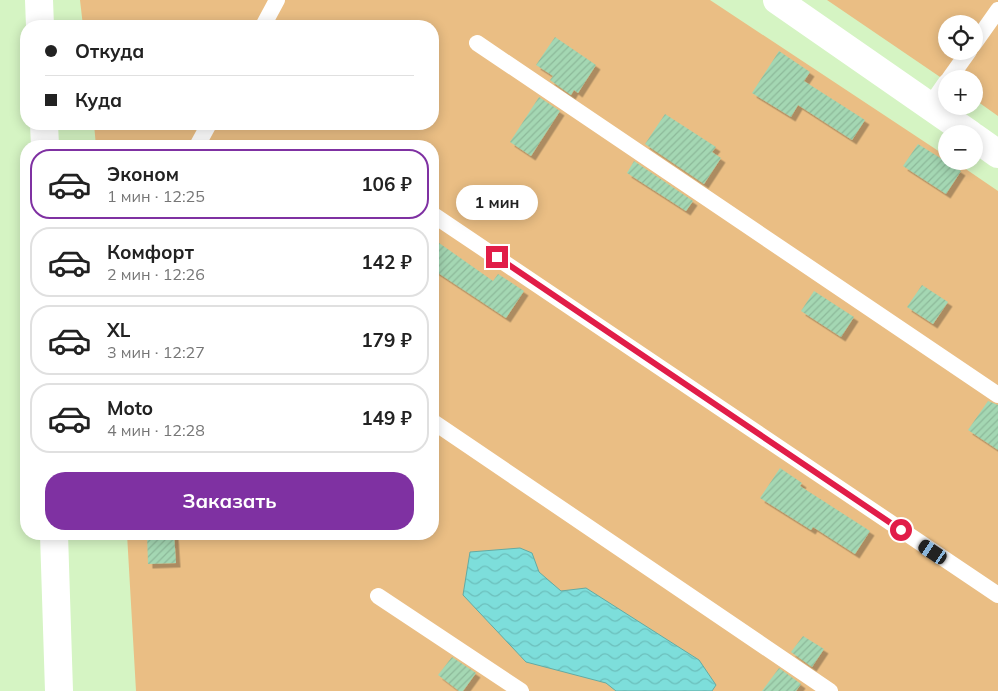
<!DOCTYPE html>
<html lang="ru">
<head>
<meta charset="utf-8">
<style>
  body { margin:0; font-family:Mulish,sans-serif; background:#f2f2f2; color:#222; height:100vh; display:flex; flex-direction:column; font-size:19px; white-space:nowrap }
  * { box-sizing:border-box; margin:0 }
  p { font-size:16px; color:#767676 }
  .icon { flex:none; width:28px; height:28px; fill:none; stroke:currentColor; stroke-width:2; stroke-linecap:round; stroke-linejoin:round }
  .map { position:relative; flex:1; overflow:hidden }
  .details { position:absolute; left:20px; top:140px; width:419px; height:400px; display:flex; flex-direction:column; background:#fff; border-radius:20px; box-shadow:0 2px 12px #0003 }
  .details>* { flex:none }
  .guide { position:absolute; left:20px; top:20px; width:419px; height:110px; border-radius:20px; box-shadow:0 2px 12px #0003; display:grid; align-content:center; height:110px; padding:0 25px; background:#fff }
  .buttons { position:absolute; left:938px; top:15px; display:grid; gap:10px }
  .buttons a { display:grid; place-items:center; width:45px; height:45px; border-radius:50%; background:#fff; box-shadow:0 2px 12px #0003; font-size:25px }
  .end { position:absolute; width:22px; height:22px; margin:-11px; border:6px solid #e11d48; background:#fff; box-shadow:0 0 0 2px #fff }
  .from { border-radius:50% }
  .bubble { position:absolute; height:35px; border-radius:18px; background:#fff; box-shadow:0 2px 12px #0003; font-size:16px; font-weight:700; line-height:35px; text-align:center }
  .car { position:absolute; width:15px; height:30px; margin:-15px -8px; border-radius:6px; box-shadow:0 0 4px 1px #0007; background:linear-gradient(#222 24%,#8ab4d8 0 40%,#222 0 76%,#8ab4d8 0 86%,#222 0) }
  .guide b { display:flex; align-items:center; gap:18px; height:48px; font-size:19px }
  .guide b+b { border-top:1px solid #e0e0e0 }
  .guide i { width:12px; height:12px; background:#222 }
  ul { padding:9px 0 0; list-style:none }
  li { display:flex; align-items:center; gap:15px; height:70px; margin:0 10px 8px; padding:0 15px; border:2px solid #e0e0e0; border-radius:20px }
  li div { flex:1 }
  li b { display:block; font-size:19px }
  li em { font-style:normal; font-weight:700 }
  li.current { border-color:#7f31a2 }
  li>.icon { width:45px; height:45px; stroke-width:1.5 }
  .primary-button { display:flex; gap:10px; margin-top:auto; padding:10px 25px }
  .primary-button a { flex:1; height:58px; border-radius:20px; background:#7f31a2; color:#fff; font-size:20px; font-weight:700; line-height:58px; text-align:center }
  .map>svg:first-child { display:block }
</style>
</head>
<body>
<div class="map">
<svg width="998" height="691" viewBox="0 0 998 691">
  <defs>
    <pattern id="water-waves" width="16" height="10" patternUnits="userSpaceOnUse" patternTransform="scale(1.25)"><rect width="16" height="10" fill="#7ddedb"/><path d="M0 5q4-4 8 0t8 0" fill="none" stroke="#6cbfbc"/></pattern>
    <pattern id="building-hatch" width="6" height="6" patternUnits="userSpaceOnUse" patternTransform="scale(1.25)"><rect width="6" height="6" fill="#a4d7b3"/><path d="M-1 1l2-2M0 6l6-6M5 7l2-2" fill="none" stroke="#8db99a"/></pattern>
    <filter id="shadow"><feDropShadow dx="4.5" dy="4.5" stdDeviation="0" flood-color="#0004"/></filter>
  </defs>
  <rect width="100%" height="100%" fill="#d5f4c3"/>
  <g fill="#eabe84" fill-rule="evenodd">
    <polygon points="80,0 710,0 946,156 946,161 954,161 998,191 998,691 136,691 127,534 432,534 432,146 96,146 94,124 432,124 432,26 83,26"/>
    <path d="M827 0H998V116L974 99V79H946V81ZM946 24H974V51H946Z"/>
  </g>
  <polygon fill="url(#water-waves)" stroke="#64aba3" points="520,548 532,553 539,572 561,591 586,588 699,660 716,685 712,691 616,691 606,683 526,662 463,595 470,552"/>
  <g fill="url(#building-hatch)" filter="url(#shadow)">
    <polygon points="555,37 596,65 578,93 574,90 571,95 550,80 553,76 536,65"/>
    <polygon points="779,51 810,72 804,81 865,120 852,140 798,105 791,117 752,93"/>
    <polygon points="539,97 560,111 531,156 510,142"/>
    <polygon points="665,114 716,147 712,152 721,158 704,184 645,144"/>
    <polygon points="918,144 961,171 946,194 903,166"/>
    <polygon points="634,161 693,201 686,211 627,173"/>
    <polygon points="432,238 493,281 498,274 524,291 506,318 432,269"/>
    <polygon points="922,285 948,302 933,324 907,307"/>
    <polygon points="814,291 854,317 841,337 801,311"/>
    <polygon points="988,401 998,405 998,450 968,430"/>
    <polygon points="780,468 802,483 800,486 870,531 855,554 813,527 811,530 760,498"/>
    <polygon points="147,534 174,534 176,563 148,564"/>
    <polygon points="803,636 824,649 812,667 791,652"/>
    <polygon points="452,657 476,673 463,691 459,691 438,675"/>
    <polygon points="779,668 801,684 796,691 762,691"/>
  </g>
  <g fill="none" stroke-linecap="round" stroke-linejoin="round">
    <g stroke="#fff" stroke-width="16">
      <polyline points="263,26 277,0"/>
      <polyline points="477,43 998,395"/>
      <polyline points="974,44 998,10"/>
      <polyline points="949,79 969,51"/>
      <polyline points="930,105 946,82"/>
      <polyline points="197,146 209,124"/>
      <polyline points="432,214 998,595"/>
      <polyline points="432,421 830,691"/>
      <polyline points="378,596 521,691"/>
    </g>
    <g stroke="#fff" stroke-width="28">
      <polyline points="39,0 40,26"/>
      <polyline points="777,0 970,134"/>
      <polyline points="44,124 45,146"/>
      <polyline points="974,137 998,154"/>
      <polyline points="54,534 59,691"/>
    </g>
  </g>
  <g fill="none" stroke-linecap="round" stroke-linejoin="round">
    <polyline stroke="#e11d48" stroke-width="6" points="497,257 901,530"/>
  </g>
</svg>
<div class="buttons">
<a><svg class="icon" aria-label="locate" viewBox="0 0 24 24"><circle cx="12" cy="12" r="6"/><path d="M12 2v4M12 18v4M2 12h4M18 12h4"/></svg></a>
<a>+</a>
<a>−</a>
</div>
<i class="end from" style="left:901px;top:530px"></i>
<i class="end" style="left:497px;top:257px"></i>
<div class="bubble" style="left:456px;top:185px;width:82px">1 мин</div>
<i class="car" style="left:933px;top:552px;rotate:304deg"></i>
<div class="guide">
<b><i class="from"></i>Откуда</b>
<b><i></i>Куда</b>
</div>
<section class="details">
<ul>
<li class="current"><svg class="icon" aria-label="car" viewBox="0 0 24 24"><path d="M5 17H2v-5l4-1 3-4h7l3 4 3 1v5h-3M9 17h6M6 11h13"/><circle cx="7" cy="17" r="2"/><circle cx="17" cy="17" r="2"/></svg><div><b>Эконом</b><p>1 мин · 12:25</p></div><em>106 ₽</em></li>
<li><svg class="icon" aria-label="car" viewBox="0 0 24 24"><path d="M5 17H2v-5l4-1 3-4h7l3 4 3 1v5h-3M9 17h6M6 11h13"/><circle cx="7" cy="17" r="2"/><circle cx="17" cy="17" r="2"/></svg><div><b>Комфорт</b><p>2 мин · 12:26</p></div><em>142 ₽</em></li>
<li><svg class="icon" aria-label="car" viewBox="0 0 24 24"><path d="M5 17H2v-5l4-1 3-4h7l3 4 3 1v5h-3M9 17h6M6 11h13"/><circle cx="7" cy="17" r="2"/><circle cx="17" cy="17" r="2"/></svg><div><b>XL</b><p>3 мин · 12:27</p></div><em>179 ₽</em></li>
<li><svg class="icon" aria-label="car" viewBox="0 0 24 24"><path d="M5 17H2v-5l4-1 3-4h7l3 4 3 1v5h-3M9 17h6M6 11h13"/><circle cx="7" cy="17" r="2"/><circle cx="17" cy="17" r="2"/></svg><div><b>Moto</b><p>4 мин · 12:28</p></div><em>149 ₽</em></li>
</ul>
<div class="primary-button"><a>Заказать</a></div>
</section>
</div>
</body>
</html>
